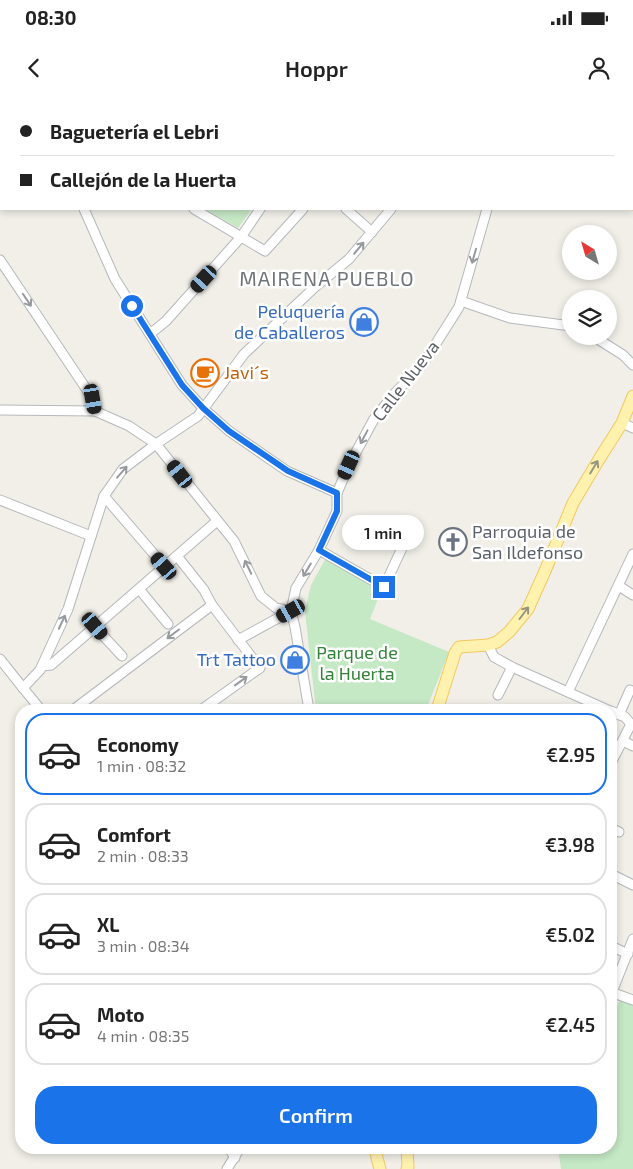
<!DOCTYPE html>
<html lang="en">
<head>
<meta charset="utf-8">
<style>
  body { margin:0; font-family:"Exo 2",sans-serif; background:#f6f6f6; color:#222; height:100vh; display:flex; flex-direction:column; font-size:19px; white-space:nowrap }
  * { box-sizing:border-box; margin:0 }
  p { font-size:16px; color:#767676 }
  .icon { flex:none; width:28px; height:28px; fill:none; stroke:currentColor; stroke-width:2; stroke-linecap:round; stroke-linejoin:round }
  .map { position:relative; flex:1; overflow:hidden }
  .drawer { position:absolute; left:15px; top:604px; width:602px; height:450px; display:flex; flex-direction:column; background:#fff; border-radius:20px; box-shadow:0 2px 8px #0003 }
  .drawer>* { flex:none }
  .banner { position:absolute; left:0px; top:0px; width:634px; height:110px; box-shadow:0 2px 8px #0003; display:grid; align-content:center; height:110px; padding:0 20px; background:#fff }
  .needle { width:32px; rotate:323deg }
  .fabs { position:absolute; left:562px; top:125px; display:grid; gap:10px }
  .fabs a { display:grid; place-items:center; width:55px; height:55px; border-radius:50%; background:#fff; box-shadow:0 2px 8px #0003; font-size:25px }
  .end { position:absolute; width:22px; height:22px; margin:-11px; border:6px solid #1a73e8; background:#fff; box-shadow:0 0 0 2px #fff }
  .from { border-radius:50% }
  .bubble { position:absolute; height:35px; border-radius:18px; background:#fff; box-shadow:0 2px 8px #0003; font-size:16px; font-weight:600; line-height:35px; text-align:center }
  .car { position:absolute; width:15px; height:30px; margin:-15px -8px; border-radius:6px; box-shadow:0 0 4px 1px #0007; background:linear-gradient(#222 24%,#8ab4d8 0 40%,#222 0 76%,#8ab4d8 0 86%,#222 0) }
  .banner b { display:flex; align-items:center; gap:18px; height:48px; font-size:19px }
  .banner b+b { border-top:1px solid #e0e0e0 }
  .banner i { width:12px; height:12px; background:#222 }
  ul { padding:9px 0 0; list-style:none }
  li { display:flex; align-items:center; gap:15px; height:82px; margin:0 10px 8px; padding:0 10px; border:2px solid #e0e0e0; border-radius:20px }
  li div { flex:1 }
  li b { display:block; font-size:19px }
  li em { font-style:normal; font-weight:600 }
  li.current { border-color:#1a73e8 }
  li>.icon { width:45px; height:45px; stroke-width:1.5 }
  .button { display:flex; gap:10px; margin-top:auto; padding:10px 20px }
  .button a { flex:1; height:58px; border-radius:20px; background:#1a73e8; color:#fff; font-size:20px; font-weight:600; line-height:58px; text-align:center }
  .status { display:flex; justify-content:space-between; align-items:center; height:35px; padding:0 25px; background:#fff; direction:ltr }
  .status svg { height:14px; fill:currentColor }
  header { display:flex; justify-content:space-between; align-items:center; height:65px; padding:0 20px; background:#fff; font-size:22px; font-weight:600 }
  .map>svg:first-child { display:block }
</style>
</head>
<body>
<div class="status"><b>08:30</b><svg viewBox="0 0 49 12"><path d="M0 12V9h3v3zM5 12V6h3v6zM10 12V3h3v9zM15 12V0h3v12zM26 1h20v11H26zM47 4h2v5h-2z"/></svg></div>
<header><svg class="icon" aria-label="back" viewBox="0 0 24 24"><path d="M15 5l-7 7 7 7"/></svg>Hoppr<svg class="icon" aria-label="person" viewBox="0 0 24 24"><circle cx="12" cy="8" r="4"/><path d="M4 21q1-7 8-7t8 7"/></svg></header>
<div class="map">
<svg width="633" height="1069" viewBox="0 0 633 1069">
  <rect width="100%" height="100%" fill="#f1efe8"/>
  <g fill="#c5e8c5">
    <polygon points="205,109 252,109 238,128"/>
    <polygon points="326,458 381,491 370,519 449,552 426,610 316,610 305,511 311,485"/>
    <polygon points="622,895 633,899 633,1069 561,1069 558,1048 611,1048 611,921"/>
  </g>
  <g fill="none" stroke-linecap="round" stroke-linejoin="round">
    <defs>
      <g id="minor">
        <polyline points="203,0 205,1"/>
        <polyline points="36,1 36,0"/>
        <polyline points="107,1 108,0"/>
        <polyline points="182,1 183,0"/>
        <polyline points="268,1 269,0"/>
        <polyline points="337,1 338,0"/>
        <polyline points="356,1 378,0"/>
        <polyline points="386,1 387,0"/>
        <polyline points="519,1 519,0"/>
        <polyline points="0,9 1,10"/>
        <polyline points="632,16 633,16"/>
        <polyline points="632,61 633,61"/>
        <polyline points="84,109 115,179 182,285 203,308 229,331 287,371 337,393"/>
        <polyline points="194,109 265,151 303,109"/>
        <polyline points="346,109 372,132"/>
        <polyline points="0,160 93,299 95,311"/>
        <polyline points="461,201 510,218 571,226"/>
        <polyline points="150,234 166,221 241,137 260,109"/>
        <polyline points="593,236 623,255 633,265"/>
        <polyline points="0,310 95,311 129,326 156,344 205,405 234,441 261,496 276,508 291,511"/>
        <polyline points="622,323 633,328"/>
        <polyline points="104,396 165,467"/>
        <polyline points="0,400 91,436"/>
        <polyline points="319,450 384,487 402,448"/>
        <polyline points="177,456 204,490 212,505 260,568 201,610"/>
        <polyline points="619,486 633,495"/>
        <polyline points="139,489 168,524"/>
        <polyline points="95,527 122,556"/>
        <polyline points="238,540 291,511"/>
        <polyline points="488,545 494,557 512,567 608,610"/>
        <polyline points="0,559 23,588"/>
        <polyline points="42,566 51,565 217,421"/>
        <polyline points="568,592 633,454"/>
        <polyline points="498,595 512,567"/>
        <polyline points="41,610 23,588 40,570 68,509 104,396 123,369 156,344 198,316 244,254 315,187 349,159 391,109"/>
        <polyline points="73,610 212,505"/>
        <polyline points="309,610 295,527 291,511 296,488 319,450 337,411 337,393 349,365 374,319 395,293 423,264 459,207 487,109"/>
        <polyline points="611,611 625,617 631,624 611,663"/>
        <polyline points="619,615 630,590"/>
        <polyline points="623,641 633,646"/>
        <polyline points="611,728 619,732"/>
        <polyline points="611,774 633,785"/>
        <polyline points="611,846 628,854"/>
        <polyline points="611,892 633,900"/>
        <polyline points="612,892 633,839"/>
        <polyline points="229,1048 235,1058"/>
        <polyline points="227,1069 240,1048"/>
      </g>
      <g id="major">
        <polyline points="600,0 600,1"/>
        <polyline points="632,103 633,104"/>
        <polyline points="437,610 455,553 459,547 488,545 497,542 509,532 528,509 545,471 573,403 598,361 622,323 633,296"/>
        <polyline points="376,1048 377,1058 380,1069"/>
        <polyline points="407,1069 408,1067 407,1048"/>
      </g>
    </defs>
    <use href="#minor" stroke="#b5b8bc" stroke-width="11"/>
    <use href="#major" stroke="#f2c960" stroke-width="13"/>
    <use href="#minor" stroke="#fff" stroke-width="9"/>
    <use href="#major" stroke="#fff2af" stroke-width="11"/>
  </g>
  <defs><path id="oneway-shaft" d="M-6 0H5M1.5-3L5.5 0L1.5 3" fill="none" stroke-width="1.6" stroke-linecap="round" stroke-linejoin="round" transform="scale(1.25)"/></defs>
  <g stroke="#979a9d">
    <use href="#oneway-shaft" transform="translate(359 148) rotate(-50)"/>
    <use href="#oneway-shaft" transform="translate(474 156) rotate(106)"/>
    <use href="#oneway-shaft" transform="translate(27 200) rotate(56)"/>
    <use href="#oneway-shaft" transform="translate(364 337) rotate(118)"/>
    <use href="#oneway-shaft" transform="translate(122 372) rotate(-49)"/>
    <use href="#oneway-shaft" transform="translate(248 467) rotate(-116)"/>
    <use href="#oneway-shaft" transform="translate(307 470) rotate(121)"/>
    <use href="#oneway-shaft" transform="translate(62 522) rotate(-65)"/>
    <use href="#oneway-shaft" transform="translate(173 534) rotate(143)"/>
    <use href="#oneway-shaft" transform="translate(241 581) rotate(-36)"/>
  </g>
  <g stroke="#979581">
    <use href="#oneway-shaft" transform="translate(594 367) rotate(-59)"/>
    <use href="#oneway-shaft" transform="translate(524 513) rotate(-53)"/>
  </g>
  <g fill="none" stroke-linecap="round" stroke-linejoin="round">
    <polyline stroke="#1a73e8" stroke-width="6" points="132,206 182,285 203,308 229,331 288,371 337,393 337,411 319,450 384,487"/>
  </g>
  <defs>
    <symbol id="shop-ring" viewBox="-11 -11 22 22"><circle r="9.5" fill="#fff" stroke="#3f7fe0" stroke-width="1.5"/><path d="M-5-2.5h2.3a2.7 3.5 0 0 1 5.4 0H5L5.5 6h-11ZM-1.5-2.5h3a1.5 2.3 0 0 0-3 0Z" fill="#3f7fe0"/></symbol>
    <symbol id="cafe-ring" viewBox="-11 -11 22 22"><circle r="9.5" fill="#fff" stroke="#e8710a" stroke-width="1.5"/><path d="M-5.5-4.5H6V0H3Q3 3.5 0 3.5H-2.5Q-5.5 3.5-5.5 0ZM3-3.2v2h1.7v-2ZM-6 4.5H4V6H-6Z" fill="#e8710a"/></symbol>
    <symbol id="church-ring" viewBox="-11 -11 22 22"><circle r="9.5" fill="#fff" stroke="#6b7280" stroke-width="1.5"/><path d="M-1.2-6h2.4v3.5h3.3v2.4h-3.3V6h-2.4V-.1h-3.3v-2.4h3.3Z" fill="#6b7280"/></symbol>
  </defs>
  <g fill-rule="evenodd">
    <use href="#shop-ring" x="348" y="206" width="32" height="32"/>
    <use href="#cafe-ring" x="189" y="257" width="32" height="32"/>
    <use href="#church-ring" x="437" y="426" width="32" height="32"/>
    <use href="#shop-ring" x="279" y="544" width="32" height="32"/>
  </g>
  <g text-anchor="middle" stroke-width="5" stroke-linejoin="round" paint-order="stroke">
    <g font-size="18" fill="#366cbe" stroke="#fff" text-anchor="end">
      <text x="345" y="218">Peluquería<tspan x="345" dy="21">de Caballeros</tspan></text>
      <text x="276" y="566">Trt Tattoo</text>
    </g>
    <g font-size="18" fill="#c56008" stroke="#fff" text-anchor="start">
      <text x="224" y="279">Javi´s</text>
    </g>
    <g font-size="18" fill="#5f6368" stroke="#fff">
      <text transform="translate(406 281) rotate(-52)" y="6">Calle Nueva</text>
    </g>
    <g font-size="18" fill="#5b616d" stroke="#fff" text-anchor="start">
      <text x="472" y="438">Parroquia de<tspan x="472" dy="21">San Ildefonso</tspan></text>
    </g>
    <g font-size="18" fill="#348238" stroke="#fff">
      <text x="357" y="559">Parque de<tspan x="357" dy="21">la Huerta</tspan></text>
    </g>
    <g font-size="20" letter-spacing="1" fill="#70757a" stroke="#fff">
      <text x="327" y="186">MAIRENA PUEBLO</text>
    </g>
  </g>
</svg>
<div class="fabs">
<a><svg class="needle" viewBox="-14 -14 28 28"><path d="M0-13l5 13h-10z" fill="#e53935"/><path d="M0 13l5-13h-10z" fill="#767676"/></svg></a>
<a><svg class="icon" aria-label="layers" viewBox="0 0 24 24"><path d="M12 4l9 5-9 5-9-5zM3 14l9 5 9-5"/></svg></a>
</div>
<i class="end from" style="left:132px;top:206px"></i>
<i class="end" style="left:384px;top:487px"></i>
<div class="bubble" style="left:342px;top:415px;width:82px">1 min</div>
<i class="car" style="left:204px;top:179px;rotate:222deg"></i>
<i class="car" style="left:93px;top:299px;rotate:170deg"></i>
<i class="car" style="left:349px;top:365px;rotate:204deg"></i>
<i class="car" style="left:180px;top:374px;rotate:322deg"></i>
<i class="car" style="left:164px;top:466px;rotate:319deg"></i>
<i class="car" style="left:291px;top:511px;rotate:241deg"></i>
<i class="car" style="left:95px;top:526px;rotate:139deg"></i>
<div class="banner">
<b><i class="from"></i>Baguetería el Lebri</b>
<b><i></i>Callejón de la Huerta</b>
</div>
<section class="drawer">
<ul>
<li class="current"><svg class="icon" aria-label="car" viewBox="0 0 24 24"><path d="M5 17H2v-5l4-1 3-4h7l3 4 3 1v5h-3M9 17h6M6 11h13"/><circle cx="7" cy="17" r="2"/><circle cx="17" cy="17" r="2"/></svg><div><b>Economy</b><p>1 min · 08:32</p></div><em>€2.95</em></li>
<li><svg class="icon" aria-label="car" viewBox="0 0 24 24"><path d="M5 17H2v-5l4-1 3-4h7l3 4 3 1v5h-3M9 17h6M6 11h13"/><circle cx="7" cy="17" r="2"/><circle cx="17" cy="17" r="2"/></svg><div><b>Comfort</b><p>2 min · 08:33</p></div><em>€3.98</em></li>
<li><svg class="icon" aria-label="car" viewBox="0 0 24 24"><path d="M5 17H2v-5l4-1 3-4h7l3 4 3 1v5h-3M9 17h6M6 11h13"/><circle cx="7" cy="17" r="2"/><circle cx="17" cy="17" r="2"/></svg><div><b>XL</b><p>3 min · 08:34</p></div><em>€5.02</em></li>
<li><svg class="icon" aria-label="car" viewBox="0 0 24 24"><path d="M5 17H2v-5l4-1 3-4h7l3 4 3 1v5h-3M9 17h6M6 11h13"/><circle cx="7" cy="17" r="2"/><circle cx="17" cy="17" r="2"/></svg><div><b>Moto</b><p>4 min · 08:35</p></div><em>€2.45</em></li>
</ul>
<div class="button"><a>Confirm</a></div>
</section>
</div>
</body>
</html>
